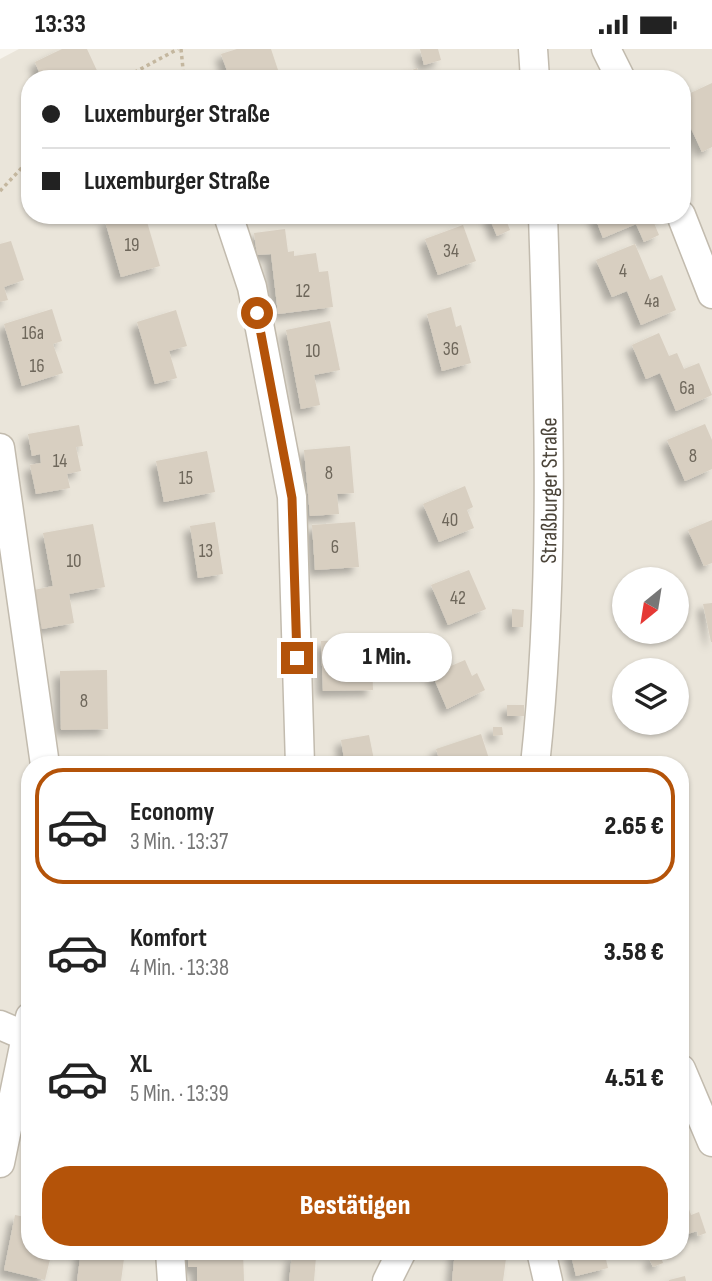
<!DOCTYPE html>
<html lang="de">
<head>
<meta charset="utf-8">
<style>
  body { margin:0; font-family:"Sofia Sans Condensed",sans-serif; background:#f2f2f2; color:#222; height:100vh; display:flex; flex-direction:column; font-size:26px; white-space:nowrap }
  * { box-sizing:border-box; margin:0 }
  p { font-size:23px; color:#767676 }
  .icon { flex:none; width:38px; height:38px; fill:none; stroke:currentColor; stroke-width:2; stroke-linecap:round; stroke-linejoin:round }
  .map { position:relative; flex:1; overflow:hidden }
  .details { position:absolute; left:21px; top:707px; width:668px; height:504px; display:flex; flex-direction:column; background:#fff; border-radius:28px; box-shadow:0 2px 5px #0004 }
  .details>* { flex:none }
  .hud { position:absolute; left:21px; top:21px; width:670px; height:154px; border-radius:28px; box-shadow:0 2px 5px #0004; display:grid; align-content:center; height:154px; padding:0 21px; background:#fff }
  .needle { width:46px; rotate:210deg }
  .fabs { position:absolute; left:612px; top:518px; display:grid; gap:14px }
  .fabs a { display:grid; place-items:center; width:77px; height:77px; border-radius:50%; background:#fff; box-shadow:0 2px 5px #0004; font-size:35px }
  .end { position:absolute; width:32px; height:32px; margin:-16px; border:9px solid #b45309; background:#fff; box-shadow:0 0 0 4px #fff }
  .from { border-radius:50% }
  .bubble { position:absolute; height:49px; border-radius:24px; background:#fff; box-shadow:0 2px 5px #0004; font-size:23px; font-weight:800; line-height:49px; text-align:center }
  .hud b { display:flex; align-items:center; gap:24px; height:66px; font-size:26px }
  .hud b+b { border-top:2px solid #e0e0e0 }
  .hud i { width:18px; height:18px; background:#222 }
  ul { padding:12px 0 0; list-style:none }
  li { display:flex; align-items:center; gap:21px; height:116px; margin:0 14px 10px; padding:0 7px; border:4px solid transparent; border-radius:28px }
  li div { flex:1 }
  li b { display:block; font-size:26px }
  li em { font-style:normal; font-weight:800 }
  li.active { border-color:#b45309 }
  li>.icon { width:63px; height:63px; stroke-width:1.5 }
  .action { display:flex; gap:14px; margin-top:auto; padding:14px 21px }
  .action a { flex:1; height:80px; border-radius:28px; background:#b45309; color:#fff; font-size:28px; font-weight:800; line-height:80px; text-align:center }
  .status { display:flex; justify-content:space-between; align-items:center; height:49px; padding:0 35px; background:#fff; direction:ltr }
  .status svg { height:19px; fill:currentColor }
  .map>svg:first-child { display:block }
</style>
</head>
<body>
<div class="status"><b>13:33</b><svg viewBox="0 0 49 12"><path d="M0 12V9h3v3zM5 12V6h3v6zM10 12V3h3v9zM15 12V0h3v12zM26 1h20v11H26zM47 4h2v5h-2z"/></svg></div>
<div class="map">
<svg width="712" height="1232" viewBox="0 0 712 1232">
  <defs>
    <filter id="shadow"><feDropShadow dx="-6" dy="6" stdDeviation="3.5" flood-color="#0004"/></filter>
  </defs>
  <rect width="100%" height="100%" fill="#f6f3ec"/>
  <path fill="#eae5da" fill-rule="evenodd" d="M19 0H712V1232H0V10ZM30 30H682V166H30ZM625 530H677V583H625ZM625 621H677V674H625ZM30 716H681V1202H30Z"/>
  <g fill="#d8cfc1" filter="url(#shadow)">
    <polygon points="62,0 87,0 99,26 89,30 42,30 35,13"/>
    <polygon points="237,0 271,0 281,30 230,30 221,5"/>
    <polygon points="420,0 438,0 441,11 424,16"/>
    <polygon points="417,19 421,30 392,30"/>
    <polygon points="712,34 712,98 702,103 689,75 682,78 682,48"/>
    <polygon points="127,166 145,166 160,217 121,228 105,172"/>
    <polygon points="493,166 504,166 510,181 497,187 489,168"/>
    <polygon points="594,166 658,166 660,171 654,174 659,186 644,193 636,175 603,189"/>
    <polygon points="463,176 476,212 438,226 425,190"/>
    <polygon points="285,180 288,203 294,202 294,207 316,204 319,223 328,222 333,258 278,265 271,205 257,206 254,184"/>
    <polygon points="11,192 24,231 4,238 8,251 0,253 0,195"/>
    <polygon points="635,195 650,231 662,226 676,261 641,276 627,242 612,248 596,211"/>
    <polygon points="451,258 456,278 461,276 471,314 442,322 427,265"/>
    <polygon points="52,260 62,292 53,295 63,324 22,337 4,275"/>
    <polygon points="176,261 187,297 169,302 177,329 155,335 137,273"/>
    <polygon points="330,272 340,321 314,326 320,356 301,360 286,281"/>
    <polygon points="659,284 669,307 677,304 684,320 699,314 712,346 676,362 660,324 646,330 632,296"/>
    <polygon points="705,375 712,391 712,420 685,432 667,391"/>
    <polygon points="79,376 83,397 76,398 81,422 67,425 70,439 36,445 30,416 41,414 40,405 32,407 28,385"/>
    <polygon points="350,397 354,444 337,445 339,465 310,467 304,401"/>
    <polygon points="207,402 215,443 164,453 156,412"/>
    <polygon points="465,437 473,458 467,461 474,479 439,493 423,455"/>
    <polygon points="712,471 712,514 704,517 688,481"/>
    <polygon points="215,473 223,525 198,529 190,477"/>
    <polygon points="355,473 359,518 315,521 312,476"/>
    <polygon points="93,475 105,538 69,545 74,574 42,580 34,541 53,537 43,484"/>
    <polygon points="469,521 486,560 448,576 431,536"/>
    <polygon points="712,554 712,593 711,593 703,555"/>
    <polygon points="512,560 524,561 523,578 512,578"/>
    <polygon points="371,590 373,641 323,642 321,592"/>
    <polygon points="465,611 472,627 477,624 485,641 447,660 432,625"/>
    <polygon points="107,621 108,680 61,681 60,622"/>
    <rect x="507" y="656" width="17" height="11"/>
    <polygon points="493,678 502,678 503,686 493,687"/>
    <polygon points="481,685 491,716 441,716 436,700"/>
    <polygon points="369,686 375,716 345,716 341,691"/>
    <polygon points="111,707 112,716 72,716 72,708"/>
    <polygon points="681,1137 691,1166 699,1163 706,1184 698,1187 697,1182 681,1187"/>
    <polygon points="15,1166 30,1169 30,1202 52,1202 45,1231 4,1221"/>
    <polygon points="81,1202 125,1202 121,1232 77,1232"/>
    <polygon points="188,1202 243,1202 244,1232 197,1232 197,1218 188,1218"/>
    <polygon points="455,1202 507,1202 503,1232 452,1232"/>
    <polygon points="570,1202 604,1202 608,1219 576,1227"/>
    <polygon points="660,1205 663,1214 653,1218 649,1209"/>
    <polygon points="292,1206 316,1208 314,1232 289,1232"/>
    <polygon points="685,1227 686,1232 669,1232 669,1231"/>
  </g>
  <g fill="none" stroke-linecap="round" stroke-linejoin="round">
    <defs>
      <g id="minor">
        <polyline points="533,0 535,30"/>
        <polyline points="606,0 621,30"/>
        <polyline points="228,166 252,238 292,448 300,716"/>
        <polyline points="681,166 712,245"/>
        <polyline points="0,399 45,716"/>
        <path id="s1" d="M535 716C555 534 549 349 543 166"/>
        <polyline points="0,976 30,989"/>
        <polyline points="681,1020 712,1093"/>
        <polyline points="0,1114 30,968"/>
        <polyline points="170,1202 172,1232"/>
        <polyline points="541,1202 548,1232"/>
        <polyline points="387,1232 402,1202"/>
      </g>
    </defs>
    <use href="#minor" stroke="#c2bbae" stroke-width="31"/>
    <g stroke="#c4b79f" stroke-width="3.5" stroke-dasharray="3.5 3.5" stroke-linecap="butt">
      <polyline points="181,0 184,30"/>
      <polyline points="122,30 178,0"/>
      <polyline points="0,142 30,110"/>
    </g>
    <use href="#minor" stroke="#fff" stroke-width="28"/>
  </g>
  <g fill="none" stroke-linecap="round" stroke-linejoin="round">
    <polyline stroke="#b45309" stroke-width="9" points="257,264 292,449 297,609"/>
  </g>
  <g text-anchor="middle" stroke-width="7" stroke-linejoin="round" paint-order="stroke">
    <g font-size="19" fill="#6e675b">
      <text x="132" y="202">19</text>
      <text x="451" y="208">34</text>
      <text x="623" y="228">4</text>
      <text x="303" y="248">12</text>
      <text x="652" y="258">4a</text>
      <text x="33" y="290">16a</text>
      <text x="451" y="306">36</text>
      <text x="313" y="308">10</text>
      <text x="37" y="323">16</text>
      <text x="687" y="345">6a</text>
      <text x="693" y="413">8</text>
      <text x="60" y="418">14</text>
      <text x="329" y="430">8</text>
      <text x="186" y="435">15</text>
      <text x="450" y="477">40</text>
      <text x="335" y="504">6</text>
      <text x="206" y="508">13</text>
      <text x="74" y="518">10</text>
      <text x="458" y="555">42</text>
      <text x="84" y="658">8</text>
    </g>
    <g font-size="23" fill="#4b4439" stroke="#fff">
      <text dy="8" stroke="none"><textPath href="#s1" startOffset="275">Straßburger Straße</textPath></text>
    </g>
  </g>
</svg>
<div class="fabs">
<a><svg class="needle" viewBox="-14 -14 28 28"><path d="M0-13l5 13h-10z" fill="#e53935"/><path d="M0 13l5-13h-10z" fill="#767676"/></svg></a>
<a><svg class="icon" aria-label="layers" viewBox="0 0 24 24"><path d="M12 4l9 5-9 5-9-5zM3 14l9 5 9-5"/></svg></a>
</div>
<i class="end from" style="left:257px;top:264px"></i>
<i class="end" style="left:297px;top:609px"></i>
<div class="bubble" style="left:322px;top:584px;width:130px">1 Min.</div>
<div class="hud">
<b><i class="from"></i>Luxemburger Straße</b>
<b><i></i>Luxemburger Straße</b>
</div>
<section class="details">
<ul>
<li class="active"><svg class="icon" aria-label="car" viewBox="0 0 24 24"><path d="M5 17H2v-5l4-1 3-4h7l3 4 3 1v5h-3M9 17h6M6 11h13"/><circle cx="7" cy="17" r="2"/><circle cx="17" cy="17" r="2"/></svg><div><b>Economy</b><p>3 Min. · 13:37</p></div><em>2.65 €</em></li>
<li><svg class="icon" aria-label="car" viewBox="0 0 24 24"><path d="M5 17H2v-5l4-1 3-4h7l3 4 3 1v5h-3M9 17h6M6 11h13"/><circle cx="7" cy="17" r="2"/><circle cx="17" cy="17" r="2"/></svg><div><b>Komfort</b><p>4 Min. · 13:38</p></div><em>3.58 €</em></li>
<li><svg class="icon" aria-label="car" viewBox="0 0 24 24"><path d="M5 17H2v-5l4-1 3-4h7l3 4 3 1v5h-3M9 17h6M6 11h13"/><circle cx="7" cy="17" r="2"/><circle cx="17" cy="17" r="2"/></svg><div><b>XL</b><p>5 Min. · 13:39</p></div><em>4.51 €</em></li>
</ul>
<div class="action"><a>Bestätigen</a></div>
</section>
</div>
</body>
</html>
